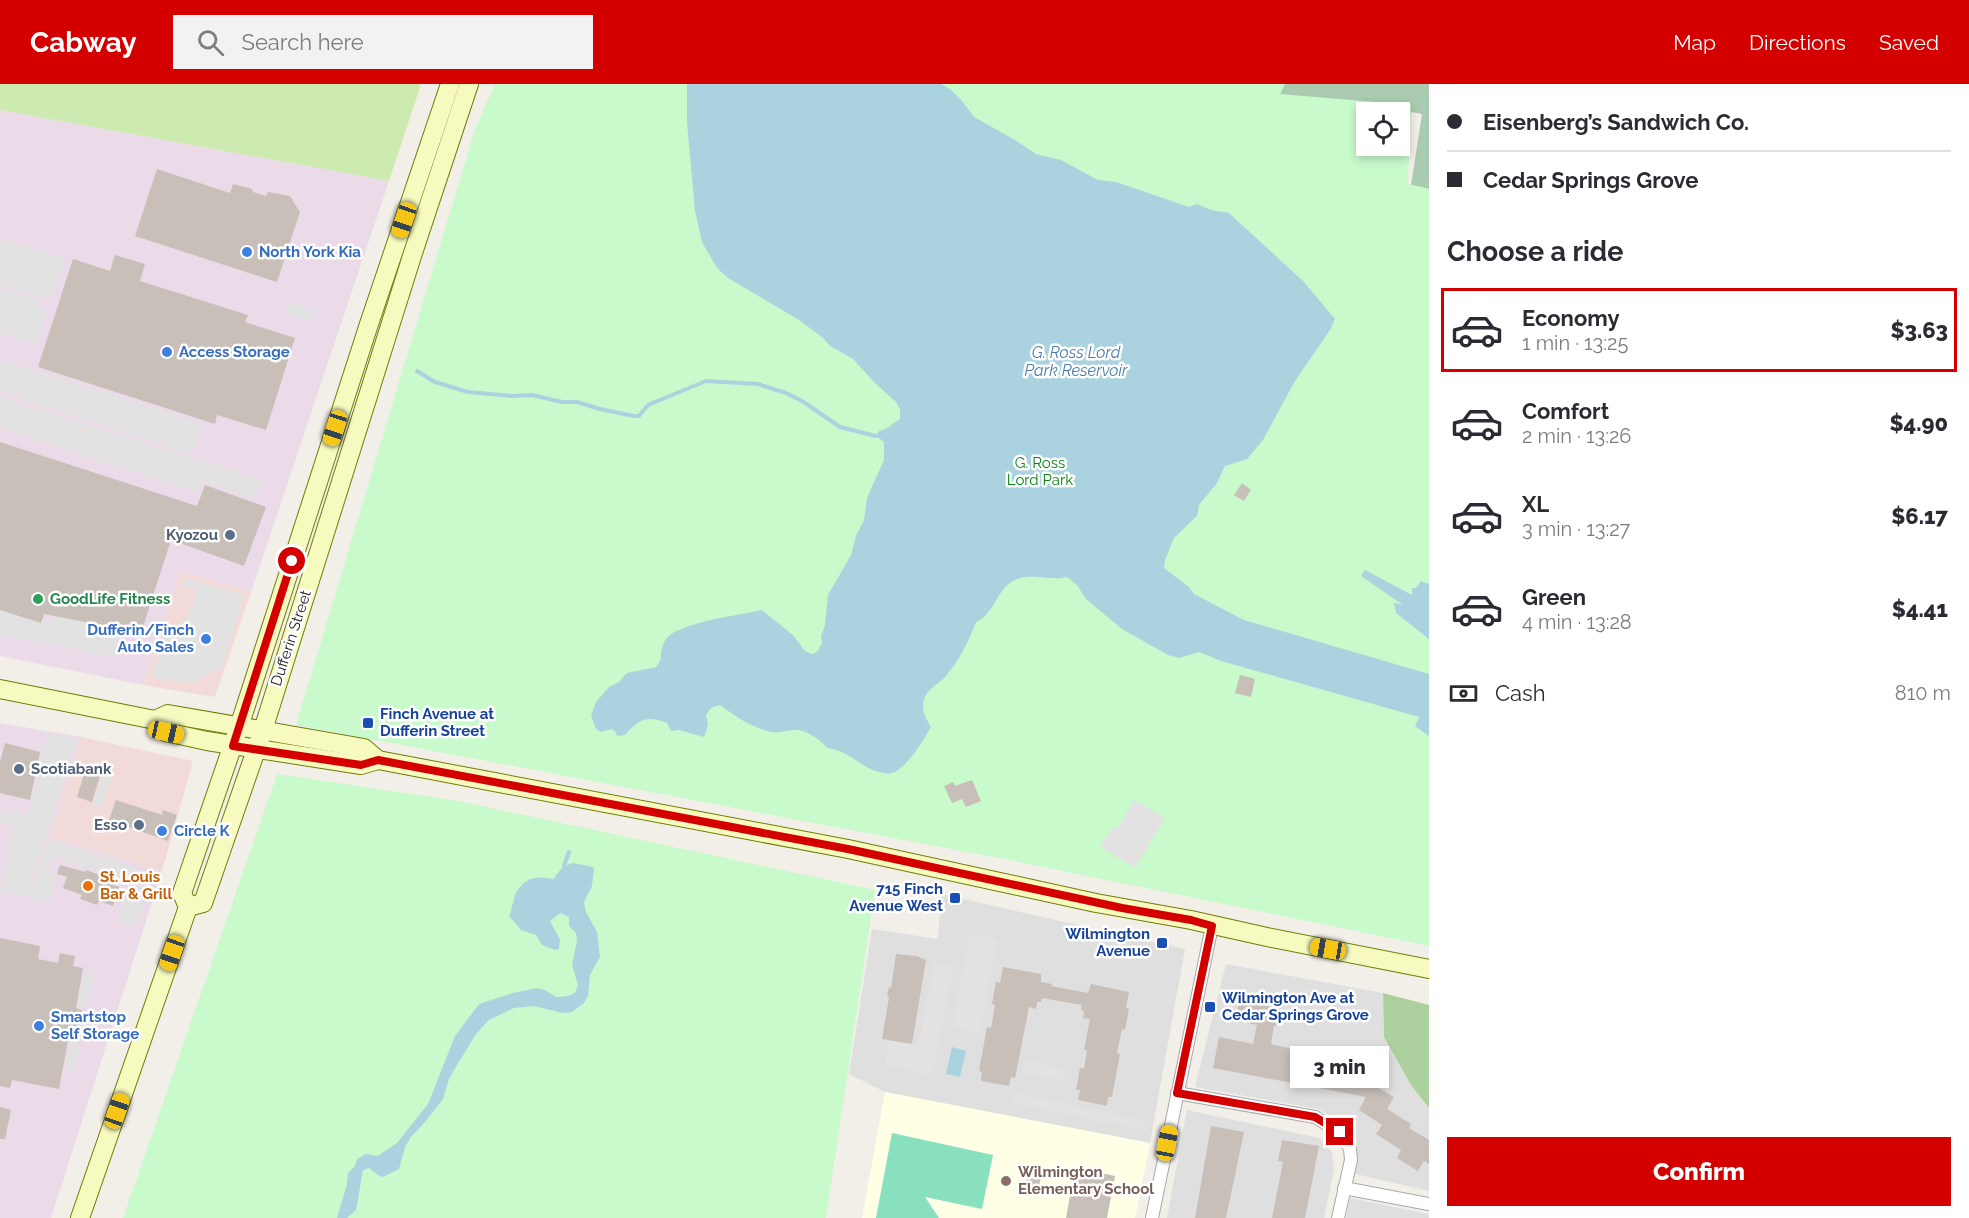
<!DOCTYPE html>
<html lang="en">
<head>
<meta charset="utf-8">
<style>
  body { margin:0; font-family:Raleway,sans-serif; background:#f2f2f3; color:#2b2b33; height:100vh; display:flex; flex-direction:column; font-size:22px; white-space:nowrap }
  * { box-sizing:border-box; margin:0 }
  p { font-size:20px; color:#7c7c81 }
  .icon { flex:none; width:33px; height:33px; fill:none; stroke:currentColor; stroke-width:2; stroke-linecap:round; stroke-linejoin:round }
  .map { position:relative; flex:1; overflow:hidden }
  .sheet { display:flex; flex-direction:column; background:#fff; width:540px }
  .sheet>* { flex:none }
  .hud { display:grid; align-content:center; height:132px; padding:0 18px; background:#fff }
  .fabs { position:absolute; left:1356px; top:18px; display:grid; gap:12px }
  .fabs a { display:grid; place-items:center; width:54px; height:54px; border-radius:0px; background:#fff; box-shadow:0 3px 9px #0003; font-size:30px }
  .end { position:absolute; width:27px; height:27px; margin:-14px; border:8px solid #d40000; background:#fff; box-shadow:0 0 0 3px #fff }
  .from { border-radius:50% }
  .bubble { position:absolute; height:42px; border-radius:0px; background:#fff; box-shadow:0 3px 9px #0003; font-size:20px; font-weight:800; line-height:42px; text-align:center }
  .car { position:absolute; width:18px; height:36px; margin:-18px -9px; border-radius:8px; box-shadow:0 0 4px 2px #0007; background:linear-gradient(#f5c518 24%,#345 0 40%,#f5c518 0 76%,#345 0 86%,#f5c518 0) }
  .hud b { display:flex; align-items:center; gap:21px; height:57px; font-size:22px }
  .hud b+b { border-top:2px solid #e1e1e2 }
  .hud i { width:15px; height:15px; background:#2b2b33 }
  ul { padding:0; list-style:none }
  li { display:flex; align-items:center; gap:18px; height:84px; margin:0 12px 9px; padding:0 6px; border:3px solid transparent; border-radius:0px }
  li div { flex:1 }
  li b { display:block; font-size:22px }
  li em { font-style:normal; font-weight:800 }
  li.active { border-color:#d40000 }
  li>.icon { width:54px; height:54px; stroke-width:1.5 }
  h2 { padding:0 18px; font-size:27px; line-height:72px }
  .pay { display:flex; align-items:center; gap:15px; height:66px; padding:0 18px; font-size:22px }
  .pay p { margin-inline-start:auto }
  .button { display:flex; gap:12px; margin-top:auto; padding:12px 18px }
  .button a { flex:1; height:69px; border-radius:0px; background:#d40000; color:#fff; font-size:24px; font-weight:800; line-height:69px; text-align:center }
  header { display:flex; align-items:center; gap:36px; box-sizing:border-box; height:84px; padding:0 30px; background:#d40000; color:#fff }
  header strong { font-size:28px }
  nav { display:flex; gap:33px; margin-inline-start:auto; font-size:21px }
  .search { width:420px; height:54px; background:#f2f2f3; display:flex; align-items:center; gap:15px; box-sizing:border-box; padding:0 21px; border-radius:0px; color:#7c7c81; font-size:22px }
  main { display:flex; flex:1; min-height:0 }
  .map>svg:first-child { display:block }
</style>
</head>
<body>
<header>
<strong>Cabway</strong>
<div class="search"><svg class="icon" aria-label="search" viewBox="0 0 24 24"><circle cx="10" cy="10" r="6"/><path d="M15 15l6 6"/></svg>Search here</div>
<nav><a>Map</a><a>Directions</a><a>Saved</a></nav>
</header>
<main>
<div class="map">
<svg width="1429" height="1134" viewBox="0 0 1429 1134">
  <rect width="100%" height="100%" fill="#f2efe9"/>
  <g fill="#e0dfdf">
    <polygon points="941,810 1185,865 1150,1059 885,1008 849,990 872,845 938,855"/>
    <polygon points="1226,880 1383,909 1384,953 1411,1001 1429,1024 1429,1107 1355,1090 1357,1058 1341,1039 1318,1025 1195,1003"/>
    <polygon points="1187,1026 1319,1054 1332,1068 1334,1085 1324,1134 1167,1134"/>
    <polygon points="1350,1114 1429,1130 1429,1134 1346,1134"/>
  </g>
  <g fill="#f2dad9">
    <polygon points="180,487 251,508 215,613 143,601"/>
    <polygon points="81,653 193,677 162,787 50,753"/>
  </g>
  <g fill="#ebdbe8">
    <polygon points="0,26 389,97 251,508 180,487 143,601 0,572"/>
    <polygon points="0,639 81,653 50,753 162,787 51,1134 0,1134"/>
  </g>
  <polygon fill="#ffffe5" points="885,1008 1150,1059 1135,1134 862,1134"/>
  <polygon fill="#cdebb0" points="0,0 421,0 389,97 0,26"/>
  <polygon fill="#add19e" points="1383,909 1429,921 1429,1024 1411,1001 1384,953"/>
  <polygon fill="#aacbaf" points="1282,0 1429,0 1429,105 1411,101 1422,30 1353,17 1278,23"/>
  <g fill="#c8facc" fill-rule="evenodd">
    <path d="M495 0H1285L1280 10 1411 21 1408 100 1429 105V862L1004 775 296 641 475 45ZM1366 28H1400V62H1366Z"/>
    <polygon points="277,690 459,717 875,806 826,1134 123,1134"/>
  </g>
  <polygon fill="#88e0be" points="892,1049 993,1071 982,1125 925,1113 939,1134 876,1134"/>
  <g fill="#e2e2e2">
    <polygon points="0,155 63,174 52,215 0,200"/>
    <polygon points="0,204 39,216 37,224 47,227 36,260 0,249"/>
    <polygon points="289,218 315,227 311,238 285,229"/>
    <polygon points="0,275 202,340 192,370 0,308"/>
    <polygon points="0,313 262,396 255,415 201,397 196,408 0,344"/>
    <polygon points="185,494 244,511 222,583 192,599 152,593 167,547 181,552 197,505 181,501"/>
    <polygon points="0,523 31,533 55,538 57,530 123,543 116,573 0,551"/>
    <polygon points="46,650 77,655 27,813 0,807 14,740 0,737 0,726 28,732"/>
    <polygon points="102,690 112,693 102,723 92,720"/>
    <polygon points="1134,716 1165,734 1135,784 1100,763 1113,742 1118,744"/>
    <polygon points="48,755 154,790 150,801 141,798 135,818 143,821 136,843 117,837 130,798 53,773 48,788 57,792 48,820 29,814"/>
    <polygon points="970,849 998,855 980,950 952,944"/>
    <polygon points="934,879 954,883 932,991 885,981 889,957 918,962"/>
    <polygon points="86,884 94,886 86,922 78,920"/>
    <polygon points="71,951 80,953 74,985 66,984"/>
    <polygon points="1024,976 1066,985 1063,997 1022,988"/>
    <polygon points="1014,1009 1144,1036 1142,1046 1012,1019"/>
  </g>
  <g fill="#aad3df">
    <path d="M687 0H941L950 5 962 17 974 33 1015 56 1036 70 1061 76 1098 96 1116 98 1189 123 1197 120 1211 126 1229 129 1304 198 1335 235 1330 246 1295 297 1263 356 1247 375 1225 382 1217 399 1199 421 1197 432 1174 454 1165 476 1164 484 1189 503 1194 510 1244 536 1429 590V652L1415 642 1419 633 1221 577 1199 568 1179 574 1168 571 1122 545 1086 515 1077 501 1067 493C1049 498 1027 486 1010 499 996 509 993 531 976 538 968 558 960 575 946 592 939 600 926 605 924 616 921 627 926 634 931 643 924 656 906 685 892 689 886 691 870 686 865 682 852 674 843 666 827 664 822 657 809 648 799 646 790 645 780 650 771 648 751 643 736 633 720 621L711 624 706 631 708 641 704 653 679 646 671 647 667 639C647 631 639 635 625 651L617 652 615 647 611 645 601 648 596 645 591 631 596 618 609 603 619 598 627 589 656 583 661 575C660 566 664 555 671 550 695 536 735 532 762 526L794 552 804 566 811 570 817 568 822 559 821 552 825 541 828 511 851 471 856 452 864 436 867 414 884 376V358L876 352 879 347C887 346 893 339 900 335V325L896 318 875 299 853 275 830 262 823 254 799 236 728 194 717 184 702 158 695 127 687 39Z"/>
    <polygon points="1365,486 1412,511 1412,504 1416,504 1421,497 1429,500 1429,555 1396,529 1394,519 1403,521 1361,492"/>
    <path d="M573 779 593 783 594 785 592 802 584 818 586 828 597 848 600 873 590 891 588 912 584 919 572 928 562 929 534 922 514 924 489 936 476 950 457 981 449 995 443 1015 424 1039 411 1053 405 1063 399 1085 383 1093 378 1091 369 1084 363 1086 356 1126 347 1134H337L347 1100 348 1089 355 1082 357 1075 366 1070 378 1072 398 1058 428 1020 455 952 479 920 513 909 537 904 545 906 556 913 568 912 575 909 578 901 572 881 577 857 576 849 569 842V833L560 829 550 837 560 855 559 865 555 866 542 861 536 851 521 846 509 832C513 823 513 815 516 809 526 792 537 792 554 795 559 786 563 782 573 779Z"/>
    <polygon points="952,963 966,967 960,993 946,990"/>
  </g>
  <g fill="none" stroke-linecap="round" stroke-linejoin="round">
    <g stroke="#aad3df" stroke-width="4">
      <polyline points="417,287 435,298 468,308 512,312 532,311 562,318 577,318 600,325 634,332 639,332 648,321 706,297 758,300 786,309 802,317 840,343 876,352"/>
      <polyline points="565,784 564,782 569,768"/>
    </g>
  </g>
  <g fill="#c7bfb8">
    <polygon points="157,85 230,109 233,100 252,105 253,108 266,112 268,108 290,112 300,128 277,198 135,152"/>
    <polygon points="115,171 145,180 140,197 248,231 245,238 295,254 266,346 217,331 215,340 38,283 73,175 110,187"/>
    <polygon points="0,358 197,422 205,401 266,423 244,482 171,456 141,549 44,530 41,539 0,526"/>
    <polygon points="1242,399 1251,406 1244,417 1234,411"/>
    <polygon points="1240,591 1255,595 1251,613 1235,609"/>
    <polygon points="5,659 40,668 30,716 0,709 0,678"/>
    <polygon points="86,684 101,688 92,718 77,713"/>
    <polygon points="972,696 981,717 966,723 962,715 952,719 944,702 953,698 955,702"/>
    <polygon points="116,716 162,731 163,726 177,731 168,757 109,736"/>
    <polygon points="60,781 85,788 86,786 105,793 103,797 119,803 113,822 99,817 97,821 80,815 82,811 63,804 67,793 57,790"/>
    <polygon points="0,854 40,862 38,875 58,879 60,869 75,872 73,882 83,884 76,924 82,926 78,948 70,946 59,1005 12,996 10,1004 0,1002"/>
    <polygon points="896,870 916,872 926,876 912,960 882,955 889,913 887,912 889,903 891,904"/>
    <polygon points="1003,883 1041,890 1041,898 1052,900 1051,902 1088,909 1091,900 1129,908 1126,924 1129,925 1125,946 1122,945 1117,969 1120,970 1112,1013 1108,1013 1107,1022 1078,1016 1080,1006 1076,1006 1080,984 1084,985 1087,966 1084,966 1090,935 1083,934 1084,927 1081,926 1082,921 1042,914 1041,918 1037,918 1036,925 1029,923 1015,994 1011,993 1009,1002 981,997 982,988 979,987 987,943 991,944 995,921 992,920 996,898 1000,899"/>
    <polygon points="1239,916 1281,925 1277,942 1274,941 1271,960 1366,982 1364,996 1394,1013 1387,1025 1411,1040 1409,1044 1429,1056 1429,1080 1424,1077 1418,1087 1397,1074 1401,1066 1376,1050 1382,1041 1359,1026 1366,1013 1213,984 1219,953 1253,960 1257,941 1249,939 1250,936 1236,934"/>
    <polygon points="0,1023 11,1026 5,1055 0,1055"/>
    <polygon points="1211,1042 1244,1048 1226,1134 1195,1134"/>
    <polygon points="1282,1056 1319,1062 1305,1134 1272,1134 1283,1078 1278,1077"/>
    <polygon points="1075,1084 1115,1092 1107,1134 1066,1134"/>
    <polygon points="1028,1085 1042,1088 1038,1107 1024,1104"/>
  </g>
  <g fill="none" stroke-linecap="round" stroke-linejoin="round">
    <defs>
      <g id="street">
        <polyline points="1177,1009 1315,1033 1340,1048 1350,1065 1351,1076 1338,1134"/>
        <polyline points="1344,1104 1429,1120"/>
        <polyline points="1152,1134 1212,842"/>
      </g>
      <g id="secondary">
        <polyline points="0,605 155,636 166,648 207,657 361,681 378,676 848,765 1096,819 1191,836 1267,853 1429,885"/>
        <polyline points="155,636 168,630 364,664 378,676"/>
        <polyline points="188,823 203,819 263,646 412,172 469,0"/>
        <polyline points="80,1134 188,823 182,809 239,643 369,240 450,0"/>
      </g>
    </defs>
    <use href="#street" stroke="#a9a9a9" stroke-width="14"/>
    <use href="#secondary" stroke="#707d05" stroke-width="20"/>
    <use href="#street" stroke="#fff" stroke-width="12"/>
    <use href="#secondary" stroke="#f7fabf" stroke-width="18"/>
  </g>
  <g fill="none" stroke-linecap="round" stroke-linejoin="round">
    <polyline stroke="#d40000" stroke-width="8" points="292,477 233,662 361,681 378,676 848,765 1122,824 1191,836 1212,842 1177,1009 1315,1033 1340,1048"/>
  </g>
  <g fill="#3f7fe0" stroke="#fff" stroke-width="2">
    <circle cx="247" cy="168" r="6"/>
    <circle cx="167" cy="268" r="6"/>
    <circle cx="206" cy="555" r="6"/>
    <circle cx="162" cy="747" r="6"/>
    <circle cx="39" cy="942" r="6"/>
  </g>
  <g fill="#5c6f8a" stroke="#fff" stroke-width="2">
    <circle cx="230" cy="451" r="6"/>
    <circle cx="19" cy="685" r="6"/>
    <circle cx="139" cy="741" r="6"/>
  </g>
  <circle fill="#2e9e5b" stroke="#fff" stroke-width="2" cx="38" cy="515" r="6"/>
  <g fill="#1a4fb4" stroke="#fff" stroke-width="2">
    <rect x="362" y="633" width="12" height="12" rx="3"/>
    <rect x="949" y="808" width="12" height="12" rx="3"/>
    <rect x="1156" y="853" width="12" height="12" rx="3"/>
    <rect x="1204" y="917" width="12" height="12" rx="3"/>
  </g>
  <circle fill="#e8710a" stroke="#fff" stroke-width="2" cx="88" cy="802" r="6"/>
  <circle fill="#8d6e63" stroke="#fff" stroke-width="2" cx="1006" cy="1097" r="6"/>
  <g text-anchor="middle" stroke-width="5" stroke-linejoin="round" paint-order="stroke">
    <g font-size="15" font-weight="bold" fill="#366cbe" stroke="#fff" text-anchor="start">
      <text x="259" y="173">North York Kia</text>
      <text x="179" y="273">Access Storage</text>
      <text x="194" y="551" text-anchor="end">Dufferin/Finch<tspan x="194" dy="17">Auto Sales</tspan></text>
      <text x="174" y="752">Circle K</text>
      <text x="51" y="938">Smartstop<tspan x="51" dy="17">Self Storage</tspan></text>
    </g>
    <g font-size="15" fill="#0c8416" stroke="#fff">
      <text x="1040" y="384">G. Ross<tspan x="1040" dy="17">Lord Park</tspan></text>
    </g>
    <g font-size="15" font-weight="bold" fill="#4e5e75" stroke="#fff" text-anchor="end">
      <text x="218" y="456">Kyozou</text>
      <text x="31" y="690" text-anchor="start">Scotiabank</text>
      <text x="127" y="746">Esso</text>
    </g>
    <g font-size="15" font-weight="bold" fill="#27864d" stroke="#fff" text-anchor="start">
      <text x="50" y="520">GoodLife Fitness</text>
    </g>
    <g font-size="15" fill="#222" stroke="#fff">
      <text transform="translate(291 554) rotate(-72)" y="5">Dufferin Street</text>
    </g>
    <g font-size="15" font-weight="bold" fill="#164399" stroke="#fff" text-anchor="start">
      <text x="380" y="635">Finch Avenue at<tspan x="380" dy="17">Dufferin Street</tspan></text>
      <text x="943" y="810" text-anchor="end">715 Finch<tspan x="943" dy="17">Avenue West</tspan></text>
      <text x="1150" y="855" text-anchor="end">Wilmington<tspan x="1150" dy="17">Avenue</tspan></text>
      <text x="1222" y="919">Wilmington Ave at<tspan x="1222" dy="17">Cedar Springs Grove</tspan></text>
    </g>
    <g font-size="15" font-weight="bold" fill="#c56008" stroke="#fff" text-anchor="start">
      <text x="100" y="798">St. Louis<tspan x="100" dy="17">Bar &amp; Grill</tspan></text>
    </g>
    <g font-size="15" font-weight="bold" fill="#785e54" stroke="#fff" text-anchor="start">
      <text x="1018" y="1093">Wilmington<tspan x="1018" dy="17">Elementary School</tspan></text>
    </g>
    <g font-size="16" font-style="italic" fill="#4a7aab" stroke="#fff">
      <text x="1076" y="274">G. Ross Lord<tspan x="1076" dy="18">Park Reservoir</tspan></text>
    </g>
  </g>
</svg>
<div class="fabs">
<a><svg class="icon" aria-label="locate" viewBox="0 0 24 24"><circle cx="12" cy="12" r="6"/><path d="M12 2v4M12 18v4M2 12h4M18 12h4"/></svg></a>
</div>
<i class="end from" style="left:292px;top:477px"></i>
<i class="end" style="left:1340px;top:1048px"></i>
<div class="bubble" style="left:1290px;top:962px;width:99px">3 min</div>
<i class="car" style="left:404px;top:136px;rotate:199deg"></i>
<i class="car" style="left:335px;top:344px;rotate:198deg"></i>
<i class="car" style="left:166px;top:648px;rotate:103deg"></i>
<i class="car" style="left:1328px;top:865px;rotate:280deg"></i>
<i class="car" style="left:172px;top:869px;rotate:199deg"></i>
<i class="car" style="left:117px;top:1027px;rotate:19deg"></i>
<i class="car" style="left:1167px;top:1059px;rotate:11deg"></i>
</div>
<section class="sheet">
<div class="hud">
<b><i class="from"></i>Eisenberg’s Sandwich Co.</b>
<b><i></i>Cedar Springs Grove</b>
</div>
<h2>Choose a ride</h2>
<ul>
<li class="active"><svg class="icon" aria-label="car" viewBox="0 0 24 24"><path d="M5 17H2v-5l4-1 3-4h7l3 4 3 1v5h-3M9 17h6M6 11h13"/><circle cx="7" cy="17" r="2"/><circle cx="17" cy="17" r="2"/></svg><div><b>Economy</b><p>1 min · 13:25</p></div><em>$3.63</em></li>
<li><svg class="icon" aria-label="car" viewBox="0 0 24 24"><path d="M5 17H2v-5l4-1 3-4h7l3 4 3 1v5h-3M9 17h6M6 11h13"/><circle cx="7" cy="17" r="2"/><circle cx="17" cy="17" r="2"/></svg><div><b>Comfort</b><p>2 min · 13:26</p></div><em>$4.90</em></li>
<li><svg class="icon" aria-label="car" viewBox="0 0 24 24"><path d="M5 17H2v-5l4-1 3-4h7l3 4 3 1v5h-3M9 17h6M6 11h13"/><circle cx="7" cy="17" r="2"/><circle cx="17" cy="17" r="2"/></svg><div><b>XL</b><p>3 min · 13:27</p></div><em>$6.17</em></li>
<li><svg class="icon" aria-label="car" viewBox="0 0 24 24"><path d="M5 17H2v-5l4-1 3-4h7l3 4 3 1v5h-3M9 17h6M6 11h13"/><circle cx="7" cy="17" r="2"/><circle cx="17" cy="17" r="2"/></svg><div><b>Green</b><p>4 min · 13:28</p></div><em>$4.41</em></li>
</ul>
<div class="pay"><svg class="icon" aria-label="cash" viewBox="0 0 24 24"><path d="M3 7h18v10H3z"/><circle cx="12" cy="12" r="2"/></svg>Cash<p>810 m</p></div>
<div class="button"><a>Confirm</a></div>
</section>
</main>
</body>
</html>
